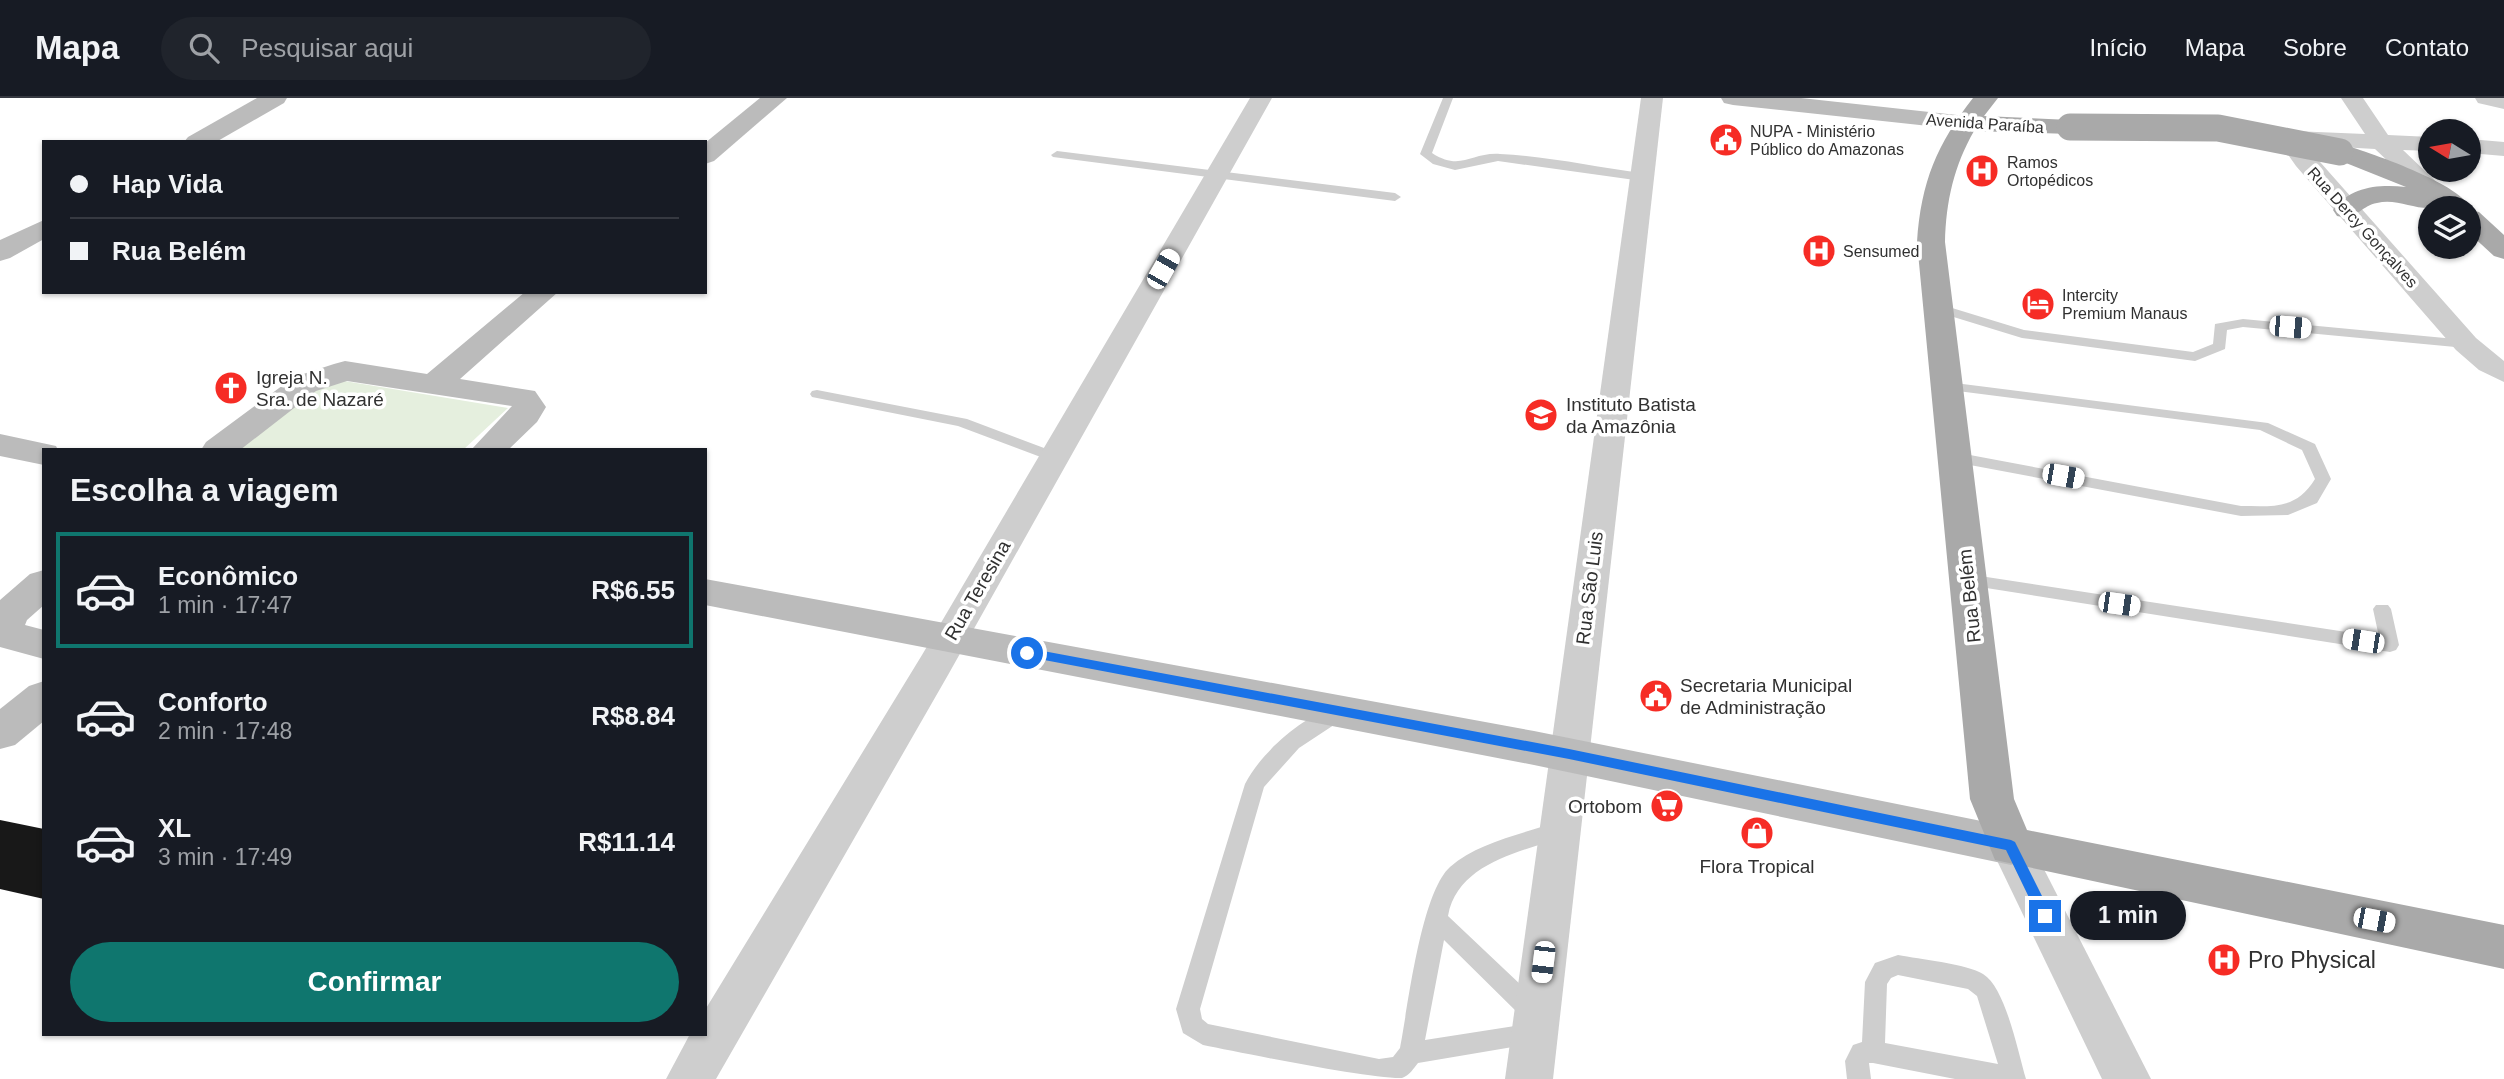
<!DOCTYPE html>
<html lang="pt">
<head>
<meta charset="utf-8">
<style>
  body { margin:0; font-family:Helvetica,sans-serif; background:#20242c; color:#f1f3f6; height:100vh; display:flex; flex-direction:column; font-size:26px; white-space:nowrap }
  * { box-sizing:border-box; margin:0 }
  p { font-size:23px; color:#9ea1a6 }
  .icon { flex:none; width:38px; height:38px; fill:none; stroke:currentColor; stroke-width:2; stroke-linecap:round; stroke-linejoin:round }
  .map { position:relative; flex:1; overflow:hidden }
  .side { position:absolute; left:42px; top:350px; width:665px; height:588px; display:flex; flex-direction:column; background:#171b24; border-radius:0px; box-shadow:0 2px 5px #0004 }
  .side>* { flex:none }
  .top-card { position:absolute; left:42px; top:42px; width:665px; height:154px; border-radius:0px; box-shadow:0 2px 5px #0004; display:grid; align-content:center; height:154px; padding:0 28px; background:#171b24 }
  .needle { width:46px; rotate:281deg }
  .controls { position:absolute; left:2418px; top:21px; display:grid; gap:14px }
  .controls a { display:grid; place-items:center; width:63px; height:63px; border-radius:50%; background:#171b24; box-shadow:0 2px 5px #0004; font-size:35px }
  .end { position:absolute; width:32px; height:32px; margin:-16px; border:9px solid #1a73e8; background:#fff; box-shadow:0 0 0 4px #fff }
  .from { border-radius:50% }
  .bubble { position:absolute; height:49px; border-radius:24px; background:#171b24; box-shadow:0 2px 5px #0004; font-size:23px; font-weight:800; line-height:49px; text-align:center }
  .car { position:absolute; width:21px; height:42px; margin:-21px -10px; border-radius:9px; box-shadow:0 0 5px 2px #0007; background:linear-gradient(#fff 24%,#345 0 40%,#fff 0 76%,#345 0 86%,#fff 0) }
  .top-card b { display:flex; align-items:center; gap:24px; height:66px; font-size:26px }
  .top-card b+b { border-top:2px solid #363941 }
  .top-card i { width:18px; height:18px; background:#f1f3f6 }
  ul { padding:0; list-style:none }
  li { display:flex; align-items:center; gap:21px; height:116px; margin:0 14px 10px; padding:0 14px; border:4px solid transparent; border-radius:0px }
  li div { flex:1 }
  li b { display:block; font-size:26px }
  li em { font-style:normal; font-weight:800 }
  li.active { border-color:#0f766e }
  li>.icon { width:63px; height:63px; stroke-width:1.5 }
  h2 { padding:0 28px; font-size:32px; line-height:84px }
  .action { display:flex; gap:14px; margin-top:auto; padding:14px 28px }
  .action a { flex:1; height:80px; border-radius:42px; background:#0f766e; color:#fff; font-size:28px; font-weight:800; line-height:80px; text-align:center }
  header { display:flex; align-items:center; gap:42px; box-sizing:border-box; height:98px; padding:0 35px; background:#171b24; border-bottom:2px solid #363941 }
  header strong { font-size:33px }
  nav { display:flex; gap:38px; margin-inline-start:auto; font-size:24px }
  .search { width:490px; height:63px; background:#20242c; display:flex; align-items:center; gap:18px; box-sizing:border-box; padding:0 24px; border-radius:38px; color:#9ea1a6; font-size:26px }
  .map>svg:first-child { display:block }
</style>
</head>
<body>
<header>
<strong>Mapa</strong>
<div class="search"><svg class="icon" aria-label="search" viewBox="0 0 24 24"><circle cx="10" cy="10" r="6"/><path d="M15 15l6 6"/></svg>Pesquisar aqui</div>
<nav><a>Início</a><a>Mapa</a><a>Sobre</a><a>Contato</a></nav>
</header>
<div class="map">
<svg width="2504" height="981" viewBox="0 0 2504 981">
  <rect width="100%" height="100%" fill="#fff"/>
  <polygon fill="#e5efde" points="326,280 508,310 463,352 235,352"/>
  <polygon fill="#181818" points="0,722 44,731 44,801 0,791"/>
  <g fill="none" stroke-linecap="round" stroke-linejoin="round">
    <g fill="#cecece" fill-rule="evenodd">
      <path d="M1443 0H1453L1432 55C1461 74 1471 54 1500 56 1547 58 1595 69 1642 75L1648 79 1642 83 1498 63 1455 72 1433 66 1420 56Z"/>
      <polygon points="1057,53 1395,95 1401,99 1395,103 1053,59 1051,57"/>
      <polygon points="1939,206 2024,232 2193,254 2213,246 2215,226 2243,221 2466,242 2473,246 2466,250 2243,229 2227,232 2225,251 2195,263 2022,240 1934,213 1932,210"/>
      <path d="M1947 284 2268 325 2315 346 2331 381 2317 405 2288 417 2241 418 1954 364 1948 362 1946 359 1948 356 1954 354 2241 408C2273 408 2296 412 2315 381L2302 352 2260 332 1942 291 1940 288Z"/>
      <polygon points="817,292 967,321 1060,356 1062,359 1054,364 958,328 812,299 810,296 812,293"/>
      <polygon points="1967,476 2379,539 2373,511 2376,507 2388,507 2391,511 2399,547 2396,552 2390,554 1961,486 1958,482"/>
      <path d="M1339 607 1346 609 1349 614 1346 619 1299 650 1264 689 1200 911 1202 921 1208 926 1379 961 1393 959 1400 950C1408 909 1421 795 1450 769 1478 744 1524 736 1559 723L1566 726 1569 732 1566 738C1522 754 1458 764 1448 818L1540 905 1544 913 1540 921 1532 924 1524 921 1444 842 1425 942 1534 925 1542 928 1546 936 1542 944 1418 965C1413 971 1410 977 1402 980 1370 981 1243 955 1203 947L1183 935 1176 911 1245 686C1262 653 1303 618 1339 607Z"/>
      <path d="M1898 857C1919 861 1968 866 1983 876 2006 890 2018 955 2026 981H1955L1873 965H1869L1871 981H1847L1845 963 1853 947 1862 944 1865 884 1875 865ZM1898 877 1968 891 1977 898 1998 966 1885 945 1887 886 1891 880Z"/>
    </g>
    <g fill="#cecece" fill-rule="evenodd">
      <polygon points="1250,0 1272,0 948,577 716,981 666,981 690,936 705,936 705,912 922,557"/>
      <polygon points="1641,0 1663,0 1553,981 1505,981"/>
      <polygon points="2341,0 2363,0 2388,37 2431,39 2431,53 2403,52 2446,93 2443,98 2434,100 2425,98 2375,51 2305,47 2476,240 2504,263 2504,284 2479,272 2456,252 2296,68 2280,45 2285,35 2293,33 2365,36"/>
      <polygon points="2475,0 2504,0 2504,11 2478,5"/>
      <polygon points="2469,41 2504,44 2504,58 2469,55"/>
      <polygon points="2011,731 2026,736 2151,981 2102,981 1990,748 1996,736"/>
    </g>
    <g fill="#bbb" fill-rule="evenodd">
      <polygon points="257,0 287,0 284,5 216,44 184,44 188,39"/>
      <polygon points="760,0 787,0 714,63 705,66 705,45"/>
      <polygon points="1721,0 1801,0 1966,18 1975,20 1978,25 1975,30 1966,32 1733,7 1724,5"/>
      <polygon points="44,122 44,141 10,160 0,163 0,142"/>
      <polygon points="525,194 558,194 460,281 535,293 546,309 537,324 508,352 471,352 512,308 347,283 316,293 240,352 201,352 206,344 294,279 334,266 345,263 427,276"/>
      <polygon points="0,336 56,348 58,352 44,352 44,367 0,358"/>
      <polygon points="44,472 44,507 27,522 25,527 44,532 44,561 0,549 0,502 30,476"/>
      <polygon points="705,481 1534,633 2011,729 2027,734 2034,748 2027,762 2011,767 1534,667 705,507"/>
      <polygon points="44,583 44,623 15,647 0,651 0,611 29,588"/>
    </g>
    <g fill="#a9a9a9" fill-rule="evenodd">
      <path d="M1973 0H1998L1984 18 2070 22 2079 24 2082 29 2079 34 2070 36 1974 33C1954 68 1946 103 1945 144L2014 701 2027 732 2504 827V871L1995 762 1970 701 1917 144C1921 84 1937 46 1973 0Z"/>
      <path d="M2340 46C2364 52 2468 88 2470 112L2479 114 2504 137V161L2494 158 2469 135V110C2456 110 2443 110 2431 110 2413 111 2395 100 2377 105 2360 108 2357 123 2337 118L2333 112C2350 88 2380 86 2406 89L2331 59 2327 54 2331 49Z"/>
    </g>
    <polyline stroke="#a9a9a9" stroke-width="27" points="2070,29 2218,30 2340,54"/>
  </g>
  <polygon fill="#1a73e8" points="1027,550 1569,651 2011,742 2015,744 2052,818 2045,824 2040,822 2006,752 1569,661 1023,558 1023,552"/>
  <defs>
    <symbol id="civic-disc" viewBox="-11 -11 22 22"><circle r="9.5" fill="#f62c25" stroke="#fff"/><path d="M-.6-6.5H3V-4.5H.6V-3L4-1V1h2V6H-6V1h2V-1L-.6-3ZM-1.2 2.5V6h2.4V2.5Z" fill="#fff"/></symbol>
    <symbol id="hospital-disc" viewBox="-11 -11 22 22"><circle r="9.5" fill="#f62c25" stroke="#fff"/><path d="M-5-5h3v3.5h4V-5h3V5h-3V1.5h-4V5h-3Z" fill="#fff"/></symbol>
    <symbol id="hotel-disc" viewBox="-11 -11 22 22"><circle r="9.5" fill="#f62c25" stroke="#fff"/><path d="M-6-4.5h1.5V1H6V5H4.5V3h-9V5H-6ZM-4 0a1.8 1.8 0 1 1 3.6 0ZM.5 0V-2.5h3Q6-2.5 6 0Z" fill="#fff"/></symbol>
    <symbol id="church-disc" viewBox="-11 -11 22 22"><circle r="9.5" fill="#f62c25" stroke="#fff"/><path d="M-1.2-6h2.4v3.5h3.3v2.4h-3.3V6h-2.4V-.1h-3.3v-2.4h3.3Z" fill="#fff"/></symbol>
    <symbol id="school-disc" viewBox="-11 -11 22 22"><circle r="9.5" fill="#f62c25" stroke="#fff"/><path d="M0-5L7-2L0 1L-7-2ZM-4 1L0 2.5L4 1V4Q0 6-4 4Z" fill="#fff"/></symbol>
    <symbol id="supermarket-disc" viewBox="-11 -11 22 22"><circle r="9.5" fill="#f62c25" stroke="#fff"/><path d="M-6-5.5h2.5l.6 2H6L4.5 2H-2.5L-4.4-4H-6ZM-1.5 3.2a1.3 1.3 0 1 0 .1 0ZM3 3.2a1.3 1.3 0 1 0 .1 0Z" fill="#fff"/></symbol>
    <symbol id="shop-disc" viewBox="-11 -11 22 22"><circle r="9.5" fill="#f62c25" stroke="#fff"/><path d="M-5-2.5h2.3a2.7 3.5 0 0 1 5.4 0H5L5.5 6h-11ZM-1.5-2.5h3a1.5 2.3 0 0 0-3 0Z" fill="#fff"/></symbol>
  </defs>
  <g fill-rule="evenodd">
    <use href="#civic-disc" x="1707" y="23" width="38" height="38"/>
    <use href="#hospital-disc" x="1963" y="54" width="38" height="38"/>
    <use href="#hospital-disc" x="1800" y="134" width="38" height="38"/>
    <use href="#hotel-disc" x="2019" y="187" width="38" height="38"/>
    <use href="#church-disc" x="212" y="271" width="38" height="38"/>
    <use href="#school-disc" x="1522" y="298" width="38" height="38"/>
    <use href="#civic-disc" x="1637" y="579" width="38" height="38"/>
    <use href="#supermarket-disc" x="1648" y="689" width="38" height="38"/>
    <use href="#shop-disc" x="1738" y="716" width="38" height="38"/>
    <use href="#hospital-disc" x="2205" y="843" width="38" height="38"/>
  </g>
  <g text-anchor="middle" stroke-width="7" stroke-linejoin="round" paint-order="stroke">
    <g font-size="16" fill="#313131" stroke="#fff">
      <text transform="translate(1985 25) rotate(4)" y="6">Avenida Paraíba</text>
      <text transform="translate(2363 129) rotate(48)" y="6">Rua Dercy Gonçalves</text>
    </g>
    <g font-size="16" fill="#313131" stroke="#fff" text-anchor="start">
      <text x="1750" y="39">NUPA - Ministério<tspan x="1750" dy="18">Público do Amazonas</tspan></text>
      <text x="2007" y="70">Ramos<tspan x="2007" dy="18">Ortopédicos</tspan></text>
      <text x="1843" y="159">Sensumed</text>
      <text x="2062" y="203">Intercity<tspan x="2062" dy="18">Premium Manaus</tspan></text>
    </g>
    <g font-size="19" fill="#313131" stroke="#fff" text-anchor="start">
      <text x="256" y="286">Igreja N.<tspan x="256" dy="22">Sra. de Nazaré</tspan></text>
      <text x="1566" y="313">Instituto Batista<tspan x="1566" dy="22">da Amazônia</tspan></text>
      <text x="1680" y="594">Secretaria Municipal<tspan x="1680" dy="22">de Administração</tspan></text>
      <text x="1642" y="715" text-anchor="end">Ortobom</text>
      <text x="1757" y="775" text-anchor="middle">Flora Tropical</text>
    </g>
    <g font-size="19" fill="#313131" stroke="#fff">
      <text transform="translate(1589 490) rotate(-83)" y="7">Rua São Luis</text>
      <text transform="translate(977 492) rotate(-60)" y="7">Rua Teresina</text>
      <text transform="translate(1969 498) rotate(-96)" y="7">Rua Belém</text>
    </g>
    <g font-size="23" fill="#313131" stroke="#fff" text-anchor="start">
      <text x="2248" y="870">Pro Physical</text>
    </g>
  </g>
</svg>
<div class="controls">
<a><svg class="needle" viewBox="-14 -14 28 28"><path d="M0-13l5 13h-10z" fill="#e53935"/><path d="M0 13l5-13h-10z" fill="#9ea1a6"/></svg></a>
<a><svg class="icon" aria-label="layers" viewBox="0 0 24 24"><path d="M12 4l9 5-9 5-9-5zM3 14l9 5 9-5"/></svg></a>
</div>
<i class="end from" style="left:1027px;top:555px"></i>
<i class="end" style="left:2045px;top:818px"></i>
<div class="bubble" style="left:2070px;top:793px;width:116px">1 min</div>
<i class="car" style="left:1163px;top:171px;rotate:30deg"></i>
<i class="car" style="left:2290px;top:229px;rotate:95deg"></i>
<i class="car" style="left:2063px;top:378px;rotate:100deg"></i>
<i class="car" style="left:2119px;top:506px;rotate:98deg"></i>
<i class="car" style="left:2363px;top:543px;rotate:279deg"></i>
<i class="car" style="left:2374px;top:822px;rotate:101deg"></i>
<i class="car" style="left:1543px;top:864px;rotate:187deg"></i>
<div class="top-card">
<b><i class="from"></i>Hap Vida</b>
<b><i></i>Rua Belém</b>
</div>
<section class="side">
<h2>Escolha a viagem</h2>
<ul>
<li class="active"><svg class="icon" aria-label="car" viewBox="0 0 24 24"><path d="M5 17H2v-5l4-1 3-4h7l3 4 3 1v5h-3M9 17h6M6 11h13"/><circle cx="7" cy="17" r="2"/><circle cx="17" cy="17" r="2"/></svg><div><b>Econômico</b><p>1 min · 17:47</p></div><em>R$6.55</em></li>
<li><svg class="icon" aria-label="car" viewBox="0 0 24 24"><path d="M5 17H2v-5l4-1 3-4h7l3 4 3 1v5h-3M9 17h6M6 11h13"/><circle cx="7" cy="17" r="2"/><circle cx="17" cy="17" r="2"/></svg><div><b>Conforto</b><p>2 min · 17:48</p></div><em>R$8.84</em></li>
<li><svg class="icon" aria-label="car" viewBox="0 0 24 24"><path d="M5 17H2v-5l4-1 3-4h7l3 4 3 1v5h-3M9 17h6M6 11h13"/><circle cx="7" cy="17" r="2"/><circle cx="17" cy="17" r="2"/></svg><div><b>XL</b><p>3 min · 17:49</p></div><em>R$11.14</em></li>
</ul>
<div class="action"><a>Confirmar</a></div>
</section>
</div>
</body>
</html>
